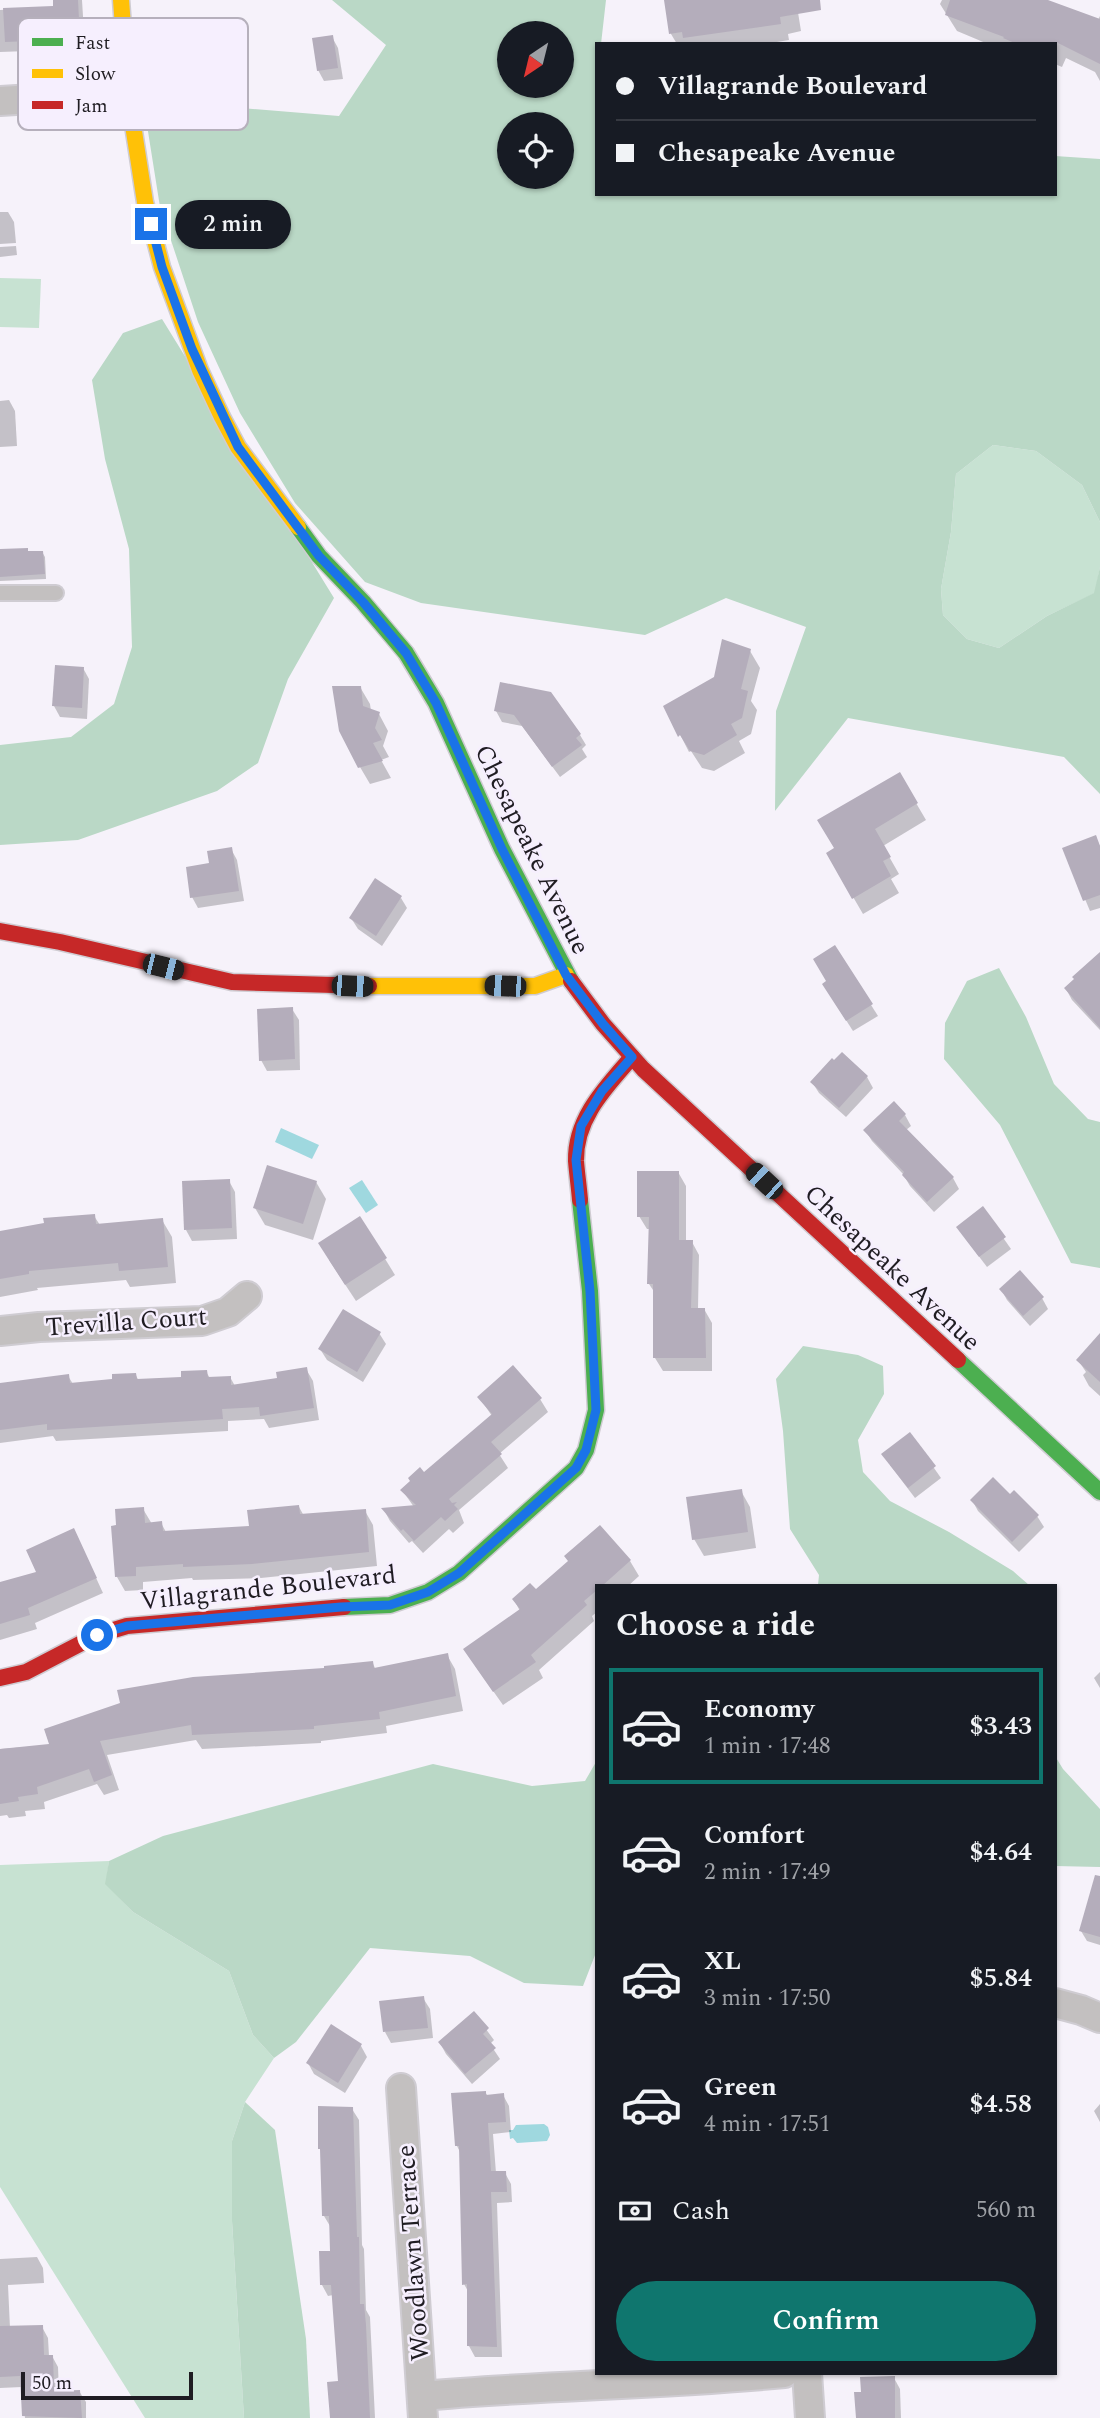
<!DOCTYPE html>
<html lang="en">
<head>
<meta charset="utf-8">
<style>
  body { margin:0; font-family:Spectral,serif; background:#242831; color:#f1f3f6; height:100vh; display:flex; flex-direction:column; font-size:26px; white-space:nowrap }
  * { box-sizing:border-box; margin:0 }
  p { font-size:23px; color:#9ea1a6 }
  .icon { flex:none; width:38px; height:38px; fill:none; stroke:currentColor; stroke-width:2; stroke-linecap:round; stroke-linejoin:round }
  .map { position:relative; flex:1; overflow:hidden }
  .drawer { position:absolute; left:595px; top:1584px; width:462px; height:791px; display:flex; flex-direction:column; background:#171b24; border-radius:0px; box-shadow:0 2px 5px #0004 }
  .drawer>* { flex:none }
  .hud { position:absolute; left:595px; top:42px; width:462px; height:154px; border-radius:0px; box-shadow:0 2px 5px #0004; display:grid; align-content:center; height:154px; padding:0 21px; background:#171b24 }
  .needle { width:46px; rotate:215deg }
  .fabs { position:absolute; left:497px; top:21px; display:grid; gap:14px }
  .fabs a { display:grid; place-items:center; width:77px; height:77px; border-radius:50%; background:#171b24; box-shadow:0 2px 5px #0004; font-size:35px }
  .scale { position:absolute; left:21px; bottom:18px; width:172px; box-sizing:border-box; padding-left:7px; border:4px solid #1f1c22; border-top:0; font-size:19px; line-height:24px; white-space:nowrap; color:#1f1c22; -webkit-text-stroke:5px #f6effe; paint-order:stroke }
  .end { position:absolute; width:32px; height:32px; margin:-16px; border:9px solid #1a73e8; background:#fff; box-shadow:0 0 0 4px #fff }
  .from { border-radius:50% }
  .bubble { position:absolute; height:49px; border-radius:24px; background:#171b24; box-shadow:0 2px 5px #0004; font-size:23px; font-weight:600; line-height:49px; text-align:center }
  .car { position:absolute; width:21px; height:42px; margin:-21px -10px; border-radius:9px; box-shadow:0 0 5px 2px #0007; background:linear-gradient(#222 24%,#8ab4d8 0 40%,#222 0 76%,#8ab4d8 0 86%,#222 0) }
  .hud b { display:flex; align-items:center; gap:24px; height:66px; font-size:26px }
  .hud b+b { border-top:2px solid #363941 }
  .hud i { width:18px; height:18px; background:#f1f3f6 }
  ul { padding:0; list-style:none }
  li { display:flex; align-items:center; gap:21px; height:116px; margin:0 14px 10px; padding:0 7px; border:4px solid transparent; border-radius:0px }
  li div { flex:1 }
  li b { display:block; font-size:26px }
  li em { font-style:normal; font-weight:600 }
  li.selected { border-color:#0f766e }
  li>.icon { width:63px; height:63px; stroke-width:1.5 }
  h2 { padding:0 21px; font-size:32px; line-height:84px }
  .pay { display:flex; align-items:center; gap:18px; height:77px; padding:0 21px; font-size:26px }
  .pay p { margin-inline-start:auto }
  .primary-button { display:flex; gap:14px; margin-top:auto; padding:14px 21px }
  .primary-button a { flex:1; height:80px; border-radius:42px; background:#0f766e; color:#fff; font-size:28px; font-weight:600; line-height:80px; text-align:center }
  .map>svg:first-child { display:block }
</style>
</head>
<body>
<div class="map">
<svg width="1100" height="2418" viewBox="0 0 1100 2418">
  <rect width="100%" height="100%" fill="#f6f2fa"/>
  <g fill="#c7e2d2">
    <polygon points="0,278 41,279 39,328 0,327"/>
    <polygon points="993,445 1036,451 1082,485 1100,522 1100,567 1095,593 1047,616 999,648 967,639 943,615 941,589 951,532 956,474"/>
    <polygon points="109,1861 106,1884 133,1912 229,1971 253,2035 274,2058 245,2102 232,2141 232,2221 244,2418 145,2418 0,2187 0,1865"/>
  </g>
  <g fill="#bad8c6" fill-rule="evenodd">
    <path d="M332 0H606L601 44H597V194H1055V156L1100 159V522L1082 485 1036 451 993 445 956 474 951 532 941 589 943 615 967 639 999 648 1047 616 1094 593 1100 567V794L1064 757 848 718 775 811 776 711 806 627 726 598 645 635 421 603 365 582 295 503 240 413 198 322 160 207 143 100 339 116 386 45ZM509 33H562V86H509ZM509 124H562V177H509Z"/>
    <polygon points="162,319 334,598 288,679 258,763 217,791 78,840 0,845 0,745 71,737 114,704 132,647 129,549 105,459 92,380 123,333"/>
    <polygon points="999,968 1026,1017 1054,1084 1088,1119 1100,1122 1100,1268 1071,1263 1000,1125 944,1059 945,1023 967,981"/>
    <polygon points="803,1346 858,1355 883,1366 884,1394 858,1440 863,1472 890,1501 949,1532 1013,1571 1029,1585 818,1585 819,1575 790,1529 783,1431 776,1379"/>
    <polygon points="597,1715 597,1950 583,1986 524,1983 470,1956 370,1948 296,2042 274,2058 253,2035 229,1971 133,1912 105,1884 109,1861 163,1836 433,1764 532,1786 585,1781 596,1762"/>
    <polygon points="1055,1756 1063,1769 1100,1809 1100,1867 1055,1866"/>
    <polygon points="245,2102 275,2130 306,2339 310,2418 244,2418 232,2221 232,2141"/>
  </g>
  <g fill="#9fd8df">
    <polygon points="281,1128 319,1145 312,1159 275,1142"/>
    <polygon points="362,1180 378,1205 366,1213 349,1188"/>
    <polygon points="544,2124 548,2127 550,2135 547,2141 517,2143 513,2138 510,2139 509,2130 513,2130 516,2125"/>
  </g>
  <g fill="#0003">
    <polygon points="54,0 82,0 85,49 0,52 0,10 55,7"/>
    <polygon points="666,0 796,0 801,31 788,34 789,40 765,44 677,44 671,34"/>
    <polygon points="942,0 1045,0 1098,20 1100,16 1100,81 1095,72 1066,58 1062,67 1055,64 1055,44 988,44 957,31 940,4"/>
    <polygon points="332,37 338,48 343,79 324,81 318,70"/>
    <polygon points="0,212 8,212 14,222 16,243 0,244"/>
    <polygon points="16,246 17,255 0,257 0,247"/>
    <polygon points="9,400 15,411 17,446 0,447 0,401"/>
    <polygon points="0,551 42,552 45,557 46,579 0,581"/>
    <polygon points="750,651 760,668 751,701 757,710 751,734 739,741 745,753 714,771 702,768 691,751 689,752 666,707 715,679"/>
    <polygon points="83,668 89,679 87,719 60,717 54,706"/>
    <polygon points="501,684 580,735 586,745 582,749 587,757 560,777 522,726 502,722 496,711"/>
    <polygon points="360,687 370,704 371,711 379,714 388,731 383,746 389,757 381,760 391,778 370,784 360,767"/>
    <polygon points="899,774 926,820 883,846 899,874 891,879 899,893 863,914 828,854 836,849"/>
    <polygon points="1095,837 1100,846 1100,908 1090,911 1064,849"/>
    <polygon points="231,849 237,860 244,901 198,908 192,897 211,864"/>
    <polygon points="401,898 407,908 382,946 358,929 351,918"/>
    <polygon points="835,948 878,1016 853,1031 830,995 828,982"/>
    <polygon points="1100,958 1100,1030 1072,1000 1066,989"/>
    <polygon points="292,1009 299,1020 300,1070 267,1071 261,1060"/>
    <polygon points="867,1077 873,1088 846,1117 819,1093 812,1082"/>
    <polygon points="905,1115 911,1126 906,1130 953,1178 959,1189 934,1212 910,1186 903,1174 872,1141 865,1130"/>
    <polygon points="678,1172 686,1186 686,1242 692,1242 699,1255 698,1309 704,1309 712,1323 712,1371 663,1371 655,1358 655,1293 649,1284 650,1229 647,1229 639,1216"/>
    <polygon points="229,1181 235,1192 237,1239 192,1241 186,1230"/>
    <polygon points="316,1182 326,1199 313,1240 265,1225 255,1208"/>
    <polygon points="983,1209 1011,1249 987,1267 965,1238"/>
    <polygon points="94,1216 100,1225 162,1220 172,1237 176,1283 130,1287 126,1280 37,1288 38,1290 0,1297 0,1233"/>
    <polygon points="360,1218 395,1275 356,1301 329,1260"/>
    <polygon points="1001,1289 1042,1298 1048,1309 1030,1326 1007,1300"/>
    <polygon points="379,1333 386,1344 363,1382 327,1360 320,1349"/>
    <polygon points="1100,1347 1100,1396 1089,1386 1083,1375 1086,1372 1078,1360"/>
    <polygon points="306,1369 313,1381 319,1420 269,1428 264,1419 228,1421 228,1431 56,1441 53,1436 0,1443 0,1385 68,1376 73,1384 114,1380 135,1374 139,1381 183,1379 206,1372 210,1378 230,1377 235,1386 279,1379"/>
    <polygon points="479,1397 540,1399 548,1412 499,1454 508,1468 459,1510 464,1523 453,1533 449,1529 423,1553 412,1541 409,1543 390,1521 384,1510 414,1507 402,1490 424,1475 492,1416"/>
    <polygon points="910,1434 941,1478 915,1498 890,1465"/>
    <polygon points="741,1491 750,1507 756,1548 704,1556 694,1539"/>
    <polygon points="1010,1496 1037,1516 1044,1527 1019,1552 978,1511 972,1500"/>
    <polygon points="299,1507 304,1516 365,1511 373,1525 377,1566 261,1578 193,1580 192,1578 143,1582 143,1590 125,1591 117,1577 143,1509 152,1524 161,1523 166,1532 250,1527"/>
    <polygon points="600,1527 630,1561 639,1576 628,1586 597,1586 597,1612 592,1616 594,1621 539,1670 543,1678 503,1705 474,1664 520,1611 514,1600 536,1592 569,1563"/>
    <polygon points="74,1530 103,1593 35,1623 37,1629 0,1640 0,1584 38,1573"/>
    <polygon points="447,1655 455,1669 463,1711 386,1726 387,1733 321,1741 321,1743 202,1749 196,1740 107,1755 119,1790 104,1795 97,1784 44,1802 45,1809 25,1811 26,1816 9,1818 7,1815 0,1816 0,1749 52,1745 326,1670 372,1662 376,1670"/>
    <polygon points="1100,1672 1100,1688 1094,1678"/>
    <polygon points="1100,1887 1100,1945 1087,1941 1081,1931"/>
    <polygon points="423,1998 430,2009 433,2038 391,2043 385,2032"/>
    <polygon points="474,2013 494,2040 490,2044 500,2059 472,2084 446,2054 440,2043"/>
    <polygon points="331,2027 361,2046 367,2057 345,2093 314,2074 308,2063"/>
    <polygon points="485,2092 488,2096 503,2095 509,2106 511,2132 493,2134 496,2173 505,2173 511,2184 512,2202 497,2203 502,2357 475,2357 469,2346 469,2293 464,2284 460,2152 457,2146"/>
    <polygon points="1100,2104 1100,2122 1094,2111"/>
    <polygon points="352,2109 359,2120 362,2245 364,2249 366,2310 370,2317 371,2337 375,2418 332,2418 340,2383 333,2295 328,2296 322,2285 332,2253 330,2226 324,2216"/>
    <polygon points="37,2257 43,2268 44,2283 8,2285 10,2328 42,2327 48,2338 49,2356 52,2356 58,2367 59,2392 79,2391 86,2402 86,2418 25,2418 22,2387 0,2388 0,2259"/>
    <polygon points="894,2378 900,2389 901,2418 858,2418"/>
  </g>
  <g fill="#b4adbb">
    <polygon points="53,0 78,0 80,39 5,42 3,8 53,6"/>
    <polygon points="664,0 820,0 821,10 780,17 781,24 683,38 682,32 669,34"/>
    <polygon points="950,0 1048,0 1100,19 1100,64 1056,42 1017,44 1003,38 1004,37 945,15"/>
    <polygon points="333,35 338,68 317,71 312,38"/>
    <polygon points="28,548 28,551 43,551 45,574 0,577 0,549"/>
    <polygon points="722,639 751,649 741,689 748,691 742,718 731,724 737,735 704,755 690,751 680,735 678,737 663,706 714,677"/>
    <polygon points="55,665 84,667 82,708 52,706"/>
    <polygon points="500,682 551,692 581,734 576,738 582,745 552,767 514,715 494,711"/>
    <polygon points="332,686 361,686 363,706 380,712 375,728 382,740 373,743 383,761 358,768 339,731"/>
    <polygon points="900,772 918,803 875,829 891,857 883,861 891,876 852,899 826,853 834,848 817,820"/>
    <polygon points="1096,835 1100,846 1100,895 1083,901 1062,848"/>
    <polygon points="232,847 239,891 190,898 186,867 209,863 207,851"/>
    <polygon points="375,878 402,896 376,936 349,918"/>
    <polygon points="835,945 873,1004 846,1021 822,984 826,981 813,959"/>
    <polygon points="1100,952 1100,1028 1064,988 1074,979 1072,977"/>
    <polygon points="293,1007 295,1059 259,1061 257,1009"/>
    <polygon points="842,1052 868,1076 839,1108 810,1082 832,1058 834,1060"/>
    <polygon points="894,1101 906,1114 899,1121 954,1177 927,1202 902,1175 904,1172 863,1130"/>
    <polygon points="267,1165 317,1181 303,1224 253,1208"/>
    <polygon points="637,1171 679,1171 679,1240 693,1240 691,1308 705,1308 706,1358 653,1358 653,1284 647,1284 649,1217 637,1217"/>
    <polygon points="230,1179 232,1228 184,1230 182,1181"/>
    <polygon points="983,1206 1006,1237 979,1257 956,1227"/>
    <polygon points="95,1214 96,1224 163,1218 168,1267 119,1271 118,1263 29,1271 29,1274 0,1279 0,1231 44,1223 43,1218"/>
    <polygon points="360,1216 387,1258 345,1285 318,1243"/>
    <polygon points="1020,1270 1044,1297 1023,1316 999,1289"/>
    <polygon points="343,1309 381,1332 357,1372 318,1349"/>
    <polygon points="1100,1333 1100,1382 1076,1360"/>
    <polygon points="513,1365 542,1398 491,1442 502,1454 449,1499 452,1503 457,1502 454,1505 458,1509 445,1521 441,1517 414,1541 403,1529 401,1531 381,1508 416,1505 400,1490 410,1481 408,1478 420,1467 424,1472 492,1414 477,1397"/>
    <polygon points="307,1367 314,1408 260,1416 259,1407 222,1409 223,1419 47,1430 47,1424 0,1430 0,1383 69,1374 70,1383 112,1379 112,1374 136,1373 137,1379 181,1377 181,1371 207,1370 208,1377 231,1376 231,1385 277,1378 276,1372"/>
    <polygon points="910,1432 936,1466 908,1488 881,1454"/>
    <polygon points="993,1477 1010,1494 1014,1490 1039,1515 1012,1542 970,1500"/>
    <polygon points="742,1489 748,1532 692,1540 686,1497"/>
    <polygon points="299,1505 300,1514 366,1509 369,1552 252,1564 183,1567 183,1564 136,1567 136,1576 115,1577 111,1526 116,1525 115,1509 144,1507 145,1523 162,1521 163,1531 249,1526 247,1510"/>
    <polygon points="600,1525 631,1560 602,1586 597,1586 597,1590 584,1601 587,1605 531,1655 536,1662 493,1692 463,1649 520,1609 512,1599 530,1583 536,1589 568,1561 564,1556"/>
    <polygon points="74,1528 97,1578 28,1608 30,1615 0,1624 0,1582 36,1572 26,1550"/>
    <polygon points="448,1653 456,1696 379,1712 380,1719 314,1726 314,1729 192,1735 191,1725 100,1741 112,1775 94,1782 89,1769 37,1787 38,1794 18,1797 19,1801 0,1804 0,1749 49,1744 44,1729 120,1703 117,1690 193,1677 324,1668 324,1666 373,1661 374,1668"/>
    <polygon points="1095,1875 1100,1876 1100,1937 1079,1931"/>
    <polygon points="424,1996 428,2028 383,2032 379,2001"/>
    <polygon points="474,2011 489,2028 483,2034 496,2048 465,2074 438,2042"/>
    <polygon points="331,2024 362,2044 338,2083 306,2063"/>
    <polygon points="486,2091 486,2095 504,2093 506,2122 488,2123 491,2171 506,2171 507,2192 491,2192 497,2347 467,2346 467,2284 462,2285 459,2146 455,2146 451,2093"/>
    <polygon points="318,2106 353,2107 357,2237 359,2237 360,2304 364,2304 366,2325 370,2418 330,2418 327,2382 338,2381 331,2285 320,2285 319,2251 330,2251 329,2216 322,2216 320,2149 318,2149"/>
    <polygon points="43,2325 44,2355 53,2355 54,2391 80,2390 82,2418 22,2416 20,2376 0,2377 0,2326"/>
    <polygon points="895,2376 895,2418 856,2418 854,2392 861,2392 860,2377"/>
  </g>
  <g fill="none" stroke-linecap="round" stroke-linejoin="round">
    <defs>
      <polyline id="lane" points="0,593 56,593"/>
      <g id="street">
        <polyline points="0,101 128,93"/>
        <polyline points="0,1331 39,1327 202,1321 228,1312 247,1296"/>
        <polyline points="1055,2003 1081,2010 1100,2018"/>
        <polyline points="401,2088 423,2418"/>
        <polyline points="807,2373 810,2418"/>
        <path d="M422 2396C542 2385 664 2385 784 2373"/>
      </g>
      <g id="fast">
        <polyline points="298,527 319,556 363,602 406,653 436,703 502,849 571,981"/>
        <polyline points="958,1360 1100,1492"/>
        <polyline points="344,1607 390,1605 428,1592 459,1573 576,1468 586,1450 596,1410 590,1291 580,1200"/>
      </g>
      <g id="slow">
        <polyline points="121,0 128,93 145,202 162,267 200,370 222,417 238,447 298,527"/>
        <polyline points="369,986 535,986 566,975"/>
      </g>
      <g id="jam">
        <polyline points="0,931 60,942 232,982 369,986"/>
        <polyline points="571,981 603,1024 643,1069 958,1360"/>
        <path d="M580 1200C579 1187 577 1174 576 1161 575 1118 606 1087 632 1057"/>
        <polyline points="0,1678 26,1672 97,1635 127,1626 344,1607"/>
      </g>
    </defs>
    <use href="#lane" stroke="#cfccd2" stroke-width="18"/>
    <use href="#street" stroke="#cfccd2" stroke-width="32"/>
    <use href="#fast" stroke="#cfccd2" stroke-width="19"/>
    <use href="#slow" stroke="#cfccd2" stroke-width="19"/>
    <use href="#jam" stroke="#cfccd2" stroke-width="19"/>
    <use href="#lane" stroke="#c3c0c0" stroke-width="14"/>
    <use href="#street" stroke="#c3c0c0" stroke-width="28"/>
    <use href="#fast" stroke="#4caf50" stroke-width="16"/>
    <use href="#slow" stroke="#ffc107" stroke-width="16"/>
    <use href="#jam" stroke="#c62828" stroke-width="16"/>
  </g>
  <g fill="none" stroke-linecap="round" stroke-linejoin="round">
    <polyline stroke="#1a73e8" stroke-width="9" points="97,1635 127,1626 341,1607 390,1605 428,1592 459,1573 576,1468 586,1450 596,1410 590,1291 576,1160 581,1126 602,1091 632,1057 603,1024 566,975 502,849 436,703 406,653 363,602 319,556 238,447 192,349 162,267 151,224"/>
  </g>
  <g text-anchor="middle" stroke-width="5" stroke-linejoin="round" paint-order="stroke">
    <g font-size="26" fill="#1f1c22" stroke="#f6effe">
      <text transform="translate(533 849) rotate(64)" y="9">Chesapeake Avenue</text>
      <text transform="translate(893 1267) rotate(43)" y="9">Chesapeake Avenue</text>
      <text transform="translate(126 1321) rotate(-4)" y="9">Trevilla Court</text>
      <text transform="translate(268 1587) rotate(-6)" y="9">Villagrande Boulevard</text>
      <text transform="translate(412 2253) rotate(-94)" y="9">Woodlawn Terrace</text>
    </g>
  </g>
  <rect x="18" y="18" width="230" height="112" rx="10" fill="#f6effe" stroke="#b6b0bc" stroke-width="2"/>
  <rect x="32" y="38" width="31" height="8" fill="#4caf50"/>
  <rect x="32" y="69" width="31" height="9" fill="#ffc107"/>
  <rect x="32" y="101" width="31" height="8" fill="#c62828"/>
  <g font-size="19" fill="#1f1c22">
    <text x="75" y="49">Fast</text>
    <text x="75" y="80">Slow</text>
    <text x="75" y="112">Jam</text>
  </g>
</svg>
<div class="fabs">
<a><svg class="needle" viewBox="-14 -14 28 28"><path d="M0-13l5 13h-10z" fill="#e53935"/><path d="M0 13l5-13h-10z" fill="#9ea1a6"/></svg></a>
<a><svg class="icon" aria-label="locate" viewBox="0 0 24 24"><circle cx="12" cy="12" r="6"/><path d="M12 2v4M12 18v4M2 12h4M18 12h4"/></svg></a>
</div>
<div class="scale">50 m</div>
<i class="end from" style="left:97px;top:1635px"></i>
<i class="end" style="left:151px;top:224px"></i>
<div class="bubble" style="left:175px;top:200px;width:116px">2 min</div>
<i class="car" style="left:163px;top:967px;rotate:104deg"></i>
<i class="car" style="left:352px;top:986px;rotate:92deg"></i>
<i class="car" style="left:505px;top:986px;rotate:272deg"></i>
<i class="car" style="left:764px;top:1181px;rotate:313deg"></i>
<div class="hud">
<b><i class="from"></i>Villagrande Boulevard</b>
<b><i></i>Chesapeake Avenue</b>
</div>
<section class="drawer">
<h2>Choose a ride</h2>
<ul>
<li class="selected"><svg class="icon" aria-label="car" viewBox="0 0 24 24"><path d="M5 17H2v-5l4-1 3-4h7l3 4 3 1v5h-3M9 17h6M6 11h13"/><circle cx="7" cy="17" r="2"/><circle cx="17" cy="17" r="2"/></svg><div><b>Economy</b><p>1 min · 17:48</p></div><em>$3.43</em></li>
<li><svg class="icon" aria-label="car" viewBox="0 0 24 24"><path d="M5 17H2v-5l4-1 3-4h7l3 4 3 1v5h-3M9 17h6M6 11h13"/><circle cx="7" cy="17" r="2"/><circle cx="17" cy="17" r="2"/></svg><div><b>Comfort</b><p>2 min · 17:49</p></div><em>$4.64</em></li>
<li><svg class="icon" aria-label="car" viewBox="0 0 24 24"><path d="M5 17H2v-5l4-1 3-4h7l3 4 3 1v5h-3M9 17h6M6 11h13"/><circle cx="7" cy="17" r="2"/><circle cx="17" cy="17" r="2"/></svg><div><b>XL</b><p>3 min · 17:50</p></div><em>$5.84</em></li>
<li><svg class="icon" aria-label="car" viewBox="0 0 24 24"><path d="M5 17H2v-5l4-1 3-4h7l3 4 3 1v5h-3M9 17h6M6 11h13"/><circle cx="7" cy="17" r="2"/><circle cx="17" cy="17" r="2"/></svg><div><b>Green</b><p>4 min · 17:51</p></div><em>$4.58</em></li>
</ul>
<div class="pay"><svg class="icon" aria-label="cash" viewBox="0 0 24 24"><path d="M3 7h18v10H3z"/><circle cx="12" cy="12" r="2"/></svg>Cash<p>560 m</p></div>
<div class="primary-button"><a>Confirm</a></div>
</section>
</div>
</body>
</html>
